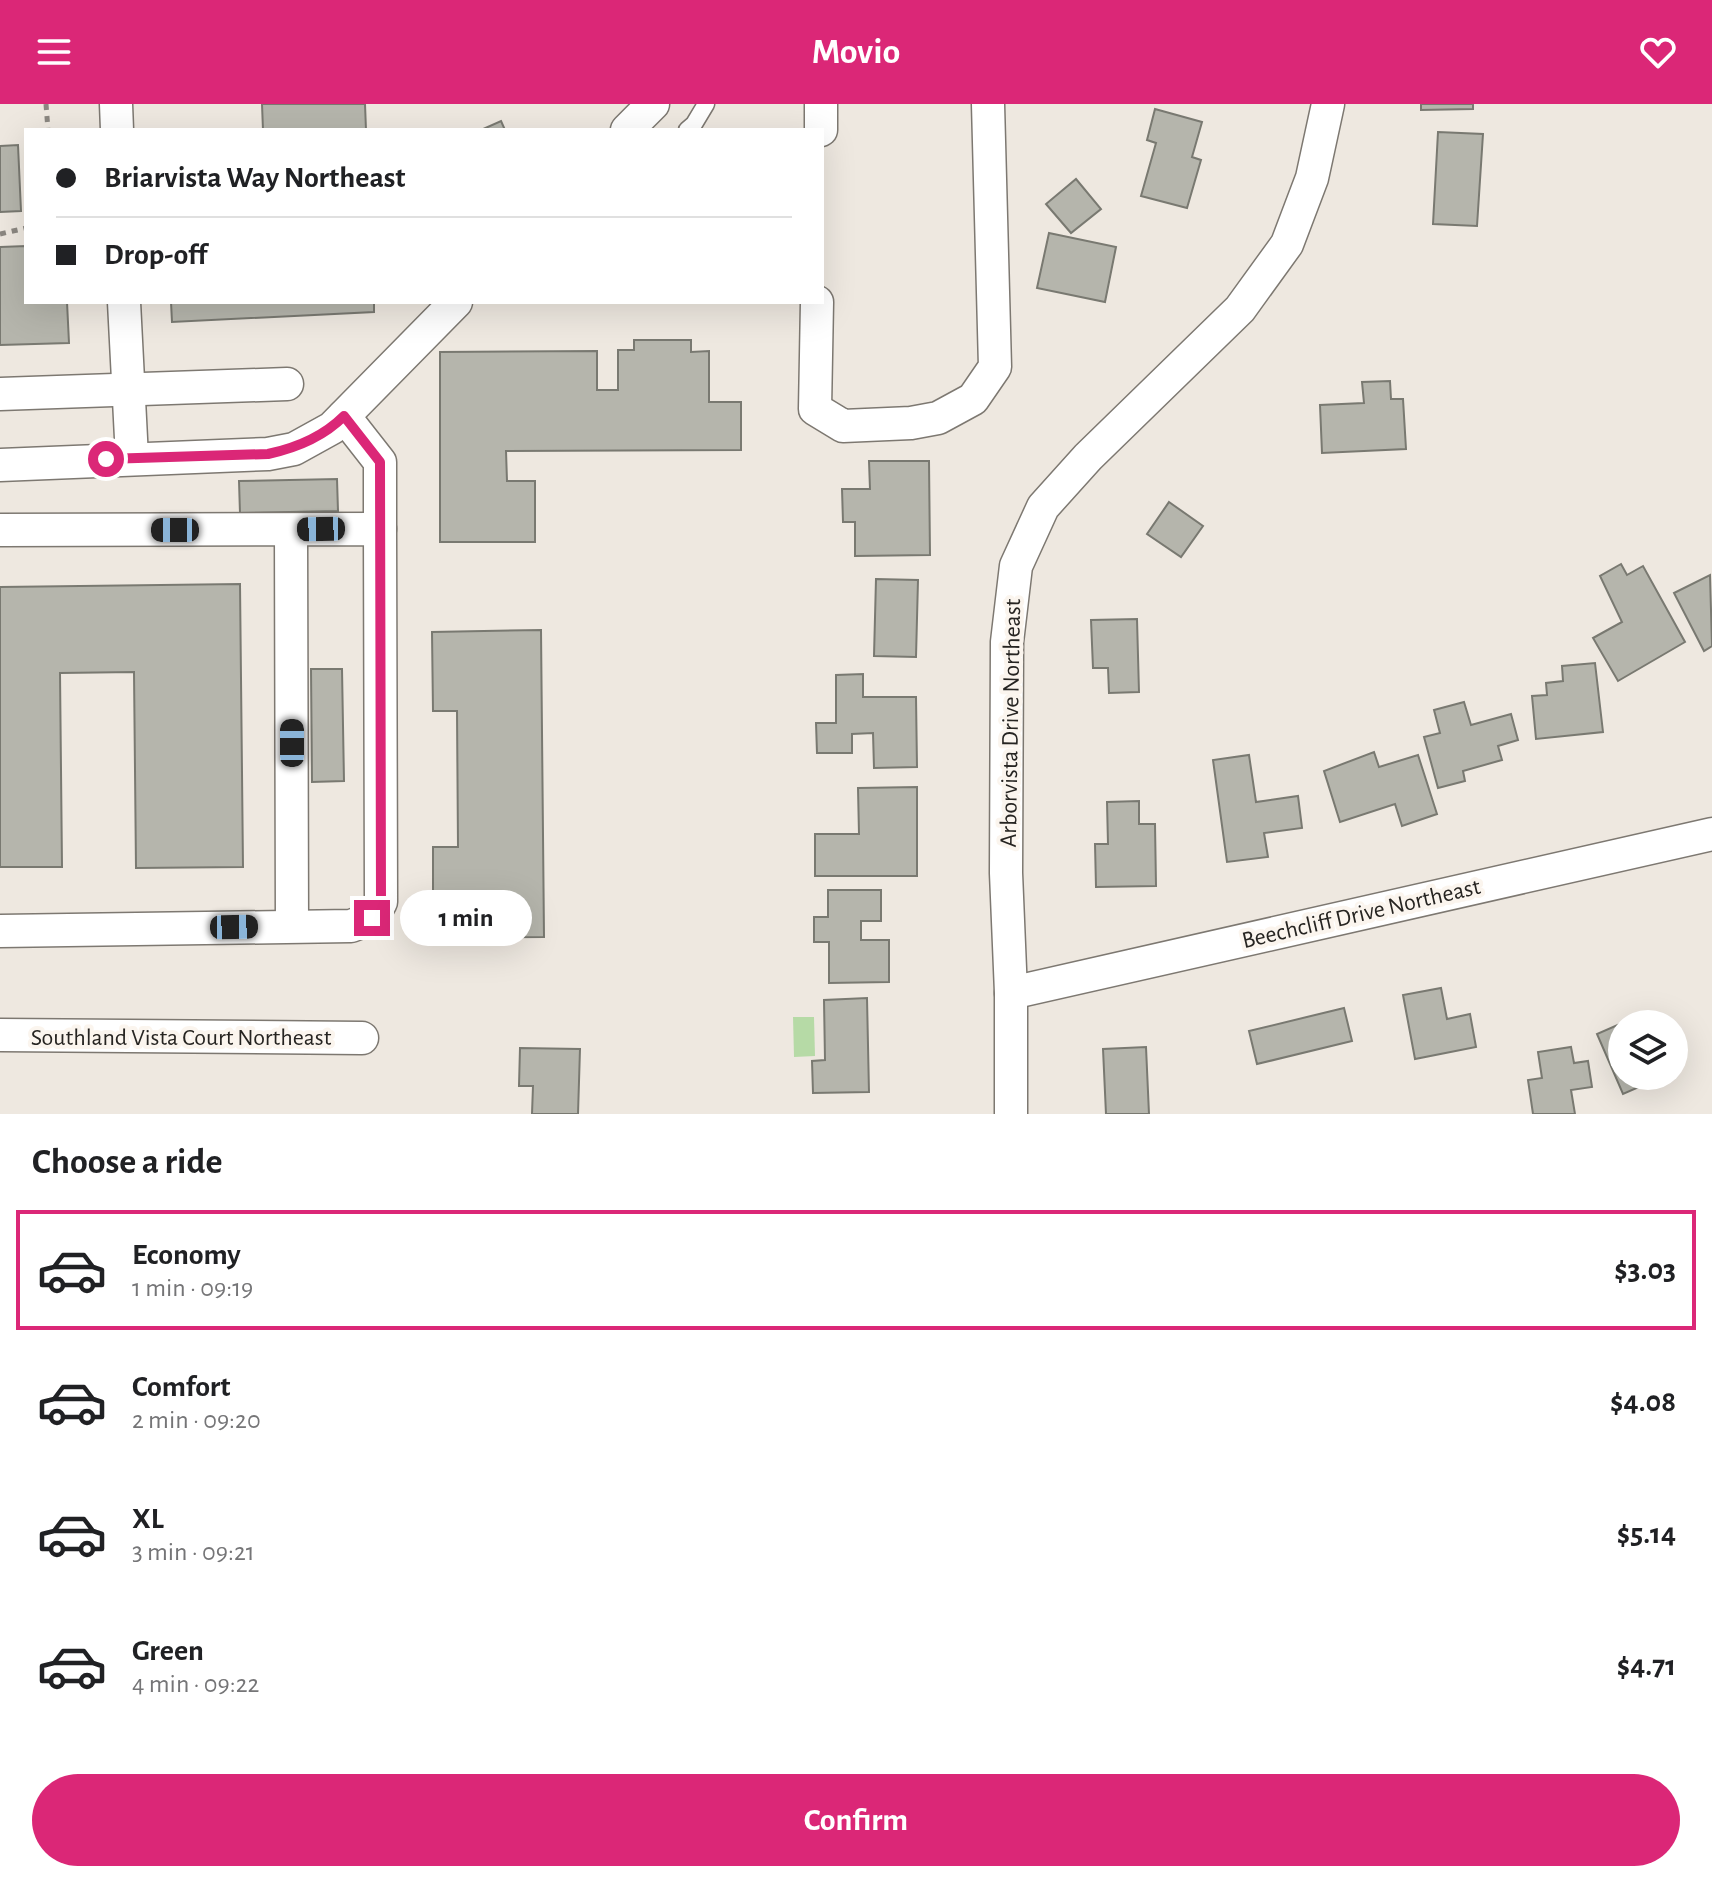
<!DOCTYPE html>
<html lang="en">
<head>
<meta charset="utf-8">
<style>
  body { margin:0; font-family:"Alegreya Sans",sans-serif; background:#f6f6f6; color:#202124; height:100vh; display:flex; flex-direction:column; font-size:30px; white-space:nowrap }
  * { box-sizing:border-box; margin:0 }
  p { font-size:26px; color:#757577 }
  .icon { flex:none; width:44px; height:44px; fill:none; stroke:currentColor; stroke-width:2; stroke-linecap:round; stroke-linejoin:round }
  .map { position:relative; height:1010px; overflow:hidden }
  .side { display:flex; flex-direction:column; background:#fff; flex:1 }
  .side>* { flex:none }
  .guide { position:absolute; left:24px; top:24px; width:800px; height:176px; border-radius:0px; box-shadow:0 8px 32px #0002; display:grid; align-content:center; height:176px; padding:0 32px; background:#fff }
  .buttons { position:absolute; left:1608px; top:906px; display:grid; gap:16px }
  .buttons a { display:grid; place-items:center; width:80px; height:80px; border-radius:50%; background:#fff; box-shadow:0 8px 32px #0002; font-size:40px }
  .end { position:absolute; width:36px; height:36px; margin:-18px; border:10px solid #db2777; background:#fff; box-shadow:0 0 0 4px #fff }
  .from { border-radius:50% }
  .bubble { position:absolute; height:56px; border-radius:28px; background:#fff; box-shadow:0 8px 32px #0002; font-size:26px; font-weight:600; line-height:56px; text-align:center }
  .car { position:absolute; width:24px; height:48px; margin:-24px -12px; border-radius:10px; box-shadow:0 0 6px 2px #0007; background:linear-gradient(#222 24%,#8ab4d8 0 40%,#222 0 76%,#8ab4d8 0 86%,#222 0) }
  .guide b { display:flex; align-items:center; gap:28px; height:76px; font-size:30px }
  .guide b+b { border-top:2px solid #e0e0e0 }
  .guide i { width:20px; height:20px; background:#202124 }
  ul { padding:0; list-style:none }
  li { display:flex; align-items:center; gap:24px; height:120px; margin:0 16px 12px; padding:0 16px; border:4px solid transparent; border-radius:0px }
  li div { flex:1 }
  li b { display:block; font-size:30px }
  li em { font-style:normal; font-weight:600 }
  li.current { border-color:#db2777 }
  li>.icon { width:72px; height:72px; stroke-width:1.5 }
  h2 { padding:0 32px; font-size:36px; line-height:96px }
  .button { display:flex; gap:16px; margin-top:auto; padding:16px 32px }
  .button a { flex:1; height:92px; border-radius:48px; background:#db2777; color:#fff; font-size:32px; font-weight:600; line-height:92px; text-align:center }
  header { display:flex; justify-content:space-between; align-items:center; height:104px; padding:0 32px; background:#db2777; color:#fff; font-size:36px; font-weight:600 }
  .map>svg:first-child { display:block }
</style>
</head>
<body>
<header><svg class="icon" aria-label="menu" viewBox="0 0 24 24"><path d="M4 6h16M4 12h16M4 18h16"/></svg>Movio<svg class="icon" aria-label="heart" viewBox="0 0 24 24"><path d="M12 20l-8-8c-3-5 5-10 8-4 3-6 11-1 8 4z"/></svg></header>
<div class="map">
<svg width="1712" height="1010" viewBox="0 0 1712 1010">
  <rect width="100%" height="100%" fill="#eee8e0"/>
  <polygon fill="#b6daa6" points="793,913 814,913 815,952 794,953"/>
  <g fill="#b5b5ac" stroke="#797971" stroke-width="2">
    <polygon points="262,0 365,0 366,26 263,26"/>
    <polygon points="1421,0 1473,0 1473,5 1421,6"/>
    <polygon points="1155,5 1202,18 1192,53 1201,56 1187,104 1141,92 1156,39 1147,36"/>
    <polygon points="501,17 505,26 481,26"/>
    <polygon points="1438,28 1483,30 1477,122 1433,120"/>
    <polygon points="18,41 21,107 0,108 0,42"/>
    <polygon points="1076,75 1101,105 1071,129 1046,100"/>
    <polygon points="1049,129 1116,143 1105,198 1037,184"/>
    <polygon points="26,142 26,198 67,198 69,239 0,241 0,143"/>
    <polygon points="171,198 374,198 374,208 172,218"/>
    <polygon points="634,236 691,236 691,248 709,247 709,298 741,298 741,346 506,347 507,377 535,377 535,438 440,438 440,248 597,247 597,286 618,286 618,246 634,246"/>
    <polygon points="1390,277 1391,295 1403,295 1406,345 1322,349 1320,301 1364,299 1362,278"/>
    <polygon points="869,357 929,357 930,451 855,452 855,418 843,418 842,385 870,385"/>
    <polygon points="337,375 338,407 240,409 239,377"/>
    <polygon points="1169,398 1203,422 1181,453 1147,430"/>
    <polygon points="1621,460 1627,471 1643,462 1685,538 1618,577 1593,534 1622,518 1600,472"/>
    <polygon points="1710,471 1712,542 1704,547 1674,489"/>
    <polygon points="876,475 918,476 916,553 874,552"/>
    <polygon points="240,480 243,763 136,764 134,568 60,569 62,763 0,763 0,483"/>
    <polygon points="1137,515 1139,588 1109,589 1108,564 1093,564 1091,516"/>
    <polygon points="541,526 544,833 433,834 433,743 458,743 457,607 433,607 432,528"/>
    <polygon points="1595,559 1603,628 1536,635 1532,592 1547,591 1546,579 1563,577 1562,562"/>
    <polygon points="311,565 342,565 344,677 312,678"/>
    <polygon points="863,570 863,593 916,593 917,663 874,664 873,629 852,630 852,649 817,649 816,619 836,619 836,571"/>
    <polygon points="1464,598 1471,621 1511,610 1518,636 1498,642 1502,656 1463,667 1465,677 1438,684 1424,633 1440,629 1434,606"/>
    <polygon points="1374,648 1379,663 1418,651 1437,710 1402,722 1395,700 1340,718 1324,667"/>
    <polygon points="1249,651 1256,698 1298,692 1302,724 1264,729 1268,753 1227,758 1213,656"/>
    <polygon points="917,683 917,772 815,772 815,730 859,730 858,684"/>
    <polygon points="1139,697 1139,720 1155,720 1156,782 1096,783 1095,740 1108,740 1107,698"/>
    <polygon points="828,786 881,786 881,817 861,817 861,836 889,836 889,878 829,879 829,838 814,838 814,813 828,813"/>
    <polygon points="1441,884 1447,915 1470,910 1476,943 1415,955 1403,891"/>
    <polygon points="867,894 869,988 813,989 812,957 825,956 824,896"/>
    <polygon points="1344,904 1352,937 1257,960 1249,927"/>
    <polygon points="1645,909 1649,920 1622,920 1622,972 1664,972 1623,990 1597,930"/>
    <polygon points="1146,943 1149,1010 1106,1010 1103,945"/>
    <polygon points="1571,943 1574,959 1588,957 1592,983 1571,986 1575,1010 1533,1010 1528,976 1542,974 1538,948"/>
    <polygon points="520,944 580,945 578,1010 532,1010 533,982 519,982"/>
  </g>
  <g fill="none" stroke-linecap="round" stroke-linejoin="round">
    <defs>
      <polyline id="service" points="687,26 694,20 706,0"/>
      <g id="minor">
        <polyline points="116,0 117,26"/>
        <polyline points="627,26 653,0"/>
        <polyline points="821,26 821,0"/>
        <polyline points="124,198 132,354"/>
        <polyline points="817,198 815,305 843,322 911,319 938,314 973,295 995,263 988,0"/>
        <polyline points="0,290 287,280"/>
        <polyline points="344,312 380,358 380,425"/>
        <polyline points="0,361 268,350 294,345 332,324 456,198"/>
        <polyline points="0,426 380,425 381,798 372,814 351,822 0,827"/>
        <polyline points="291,426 292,822"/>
        <polyline points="1011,889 1712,730"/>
        <polyline points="0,931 362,934"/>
        <polyline points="1011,1010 1011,889 1006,769 1007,538 1016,462 1043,403 1088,353 1240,205 1287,140 1312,74 1328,0"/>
      </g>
    </defs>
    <use href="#service" stroke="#7d7871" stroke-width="19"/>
    <use href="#minor" stroke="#7d7871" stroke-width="35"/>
    <g stroke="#8b8781" stroke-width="5" stroke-dasharray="6 6" stroke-linecap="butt">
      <polyline points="46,0 48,26"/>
      <polyline points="0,130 26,124"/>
    </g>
    <use href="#service" stroke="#fff" stroke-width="16"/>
    <use href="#minor" stroke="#fff" stroke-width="32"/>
  </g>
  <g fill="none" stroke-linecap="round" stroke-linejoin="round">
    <path stroke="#db2777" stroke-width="10" d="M106 355 268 350C296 344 323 333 344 312L380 358 381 798 372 814"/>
  </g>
  <g text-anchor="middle" stroke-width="8" stroke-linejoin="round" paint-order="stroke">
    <g font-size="24" fill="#262421" stroke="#fbf5ee">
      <text transform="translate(1010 619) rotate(-89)" y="8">Arborvista Drive Northeast</text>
      <text transform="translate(1361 809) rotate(-13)" y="8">Beechcliff Drive Northeast</text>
      <text x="181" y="941">Southland Vista Court Northeast</text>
    </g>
  </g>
</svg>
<div class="buttons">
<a><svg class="icon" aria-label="layers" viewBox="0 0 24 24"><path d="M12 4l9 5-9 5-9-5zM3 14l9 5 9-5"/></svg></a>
</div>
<i class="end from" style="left:106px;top:355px"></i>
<i class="end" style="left:372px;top:814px"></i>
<div class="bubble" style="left:400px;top:786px;width:132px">1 min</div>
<i class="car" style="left:321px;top:425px;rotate:269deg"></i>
<i class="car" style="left:175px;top:426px;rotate:270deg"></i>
<i class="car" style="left:292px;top:639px;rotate:0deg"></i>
<i class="car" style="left:234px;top:823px;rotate:89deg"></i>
<div class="guide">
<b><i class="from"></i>Briarvista Way Northeast</b>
<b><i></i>Drop-off</b>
</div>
</div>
<section class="side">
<h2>Choose a ride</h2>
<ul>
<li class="current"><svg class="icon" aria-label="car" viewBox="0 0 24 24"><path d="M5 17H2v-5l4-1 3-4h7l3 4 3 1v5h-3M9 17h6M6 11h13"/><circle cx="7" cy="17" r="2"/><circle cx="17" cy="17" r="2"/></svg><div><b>Economy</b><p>1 min · 09:19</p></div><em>$3.03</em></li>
<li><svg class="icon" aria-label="car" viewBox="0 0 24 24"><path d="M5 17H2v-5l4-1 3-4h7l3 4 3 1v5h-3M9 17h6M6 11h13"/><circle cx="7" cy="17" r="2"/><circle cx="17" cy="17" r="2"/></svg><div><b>Comfort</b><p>2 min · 09:20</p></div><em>$4.08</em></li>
<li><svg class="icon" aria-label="car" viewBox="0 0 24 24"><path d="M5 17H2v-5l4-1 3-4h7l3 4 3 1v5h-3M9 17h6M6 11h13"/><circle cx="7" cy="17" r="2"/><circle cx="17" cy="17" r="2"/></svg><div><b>XL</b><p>3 min · 09:21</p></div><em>$5.14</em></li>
<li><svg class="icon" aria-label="car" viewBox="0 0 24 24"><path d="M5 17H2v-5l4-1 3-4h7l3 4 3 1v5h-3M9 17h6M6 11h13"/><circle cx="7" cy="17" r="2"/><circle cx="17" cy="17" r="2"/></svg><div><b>Green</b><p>4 min · 09:22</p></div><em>$4.71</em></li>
</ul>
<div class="button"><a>Confirm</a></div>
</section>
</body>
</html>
